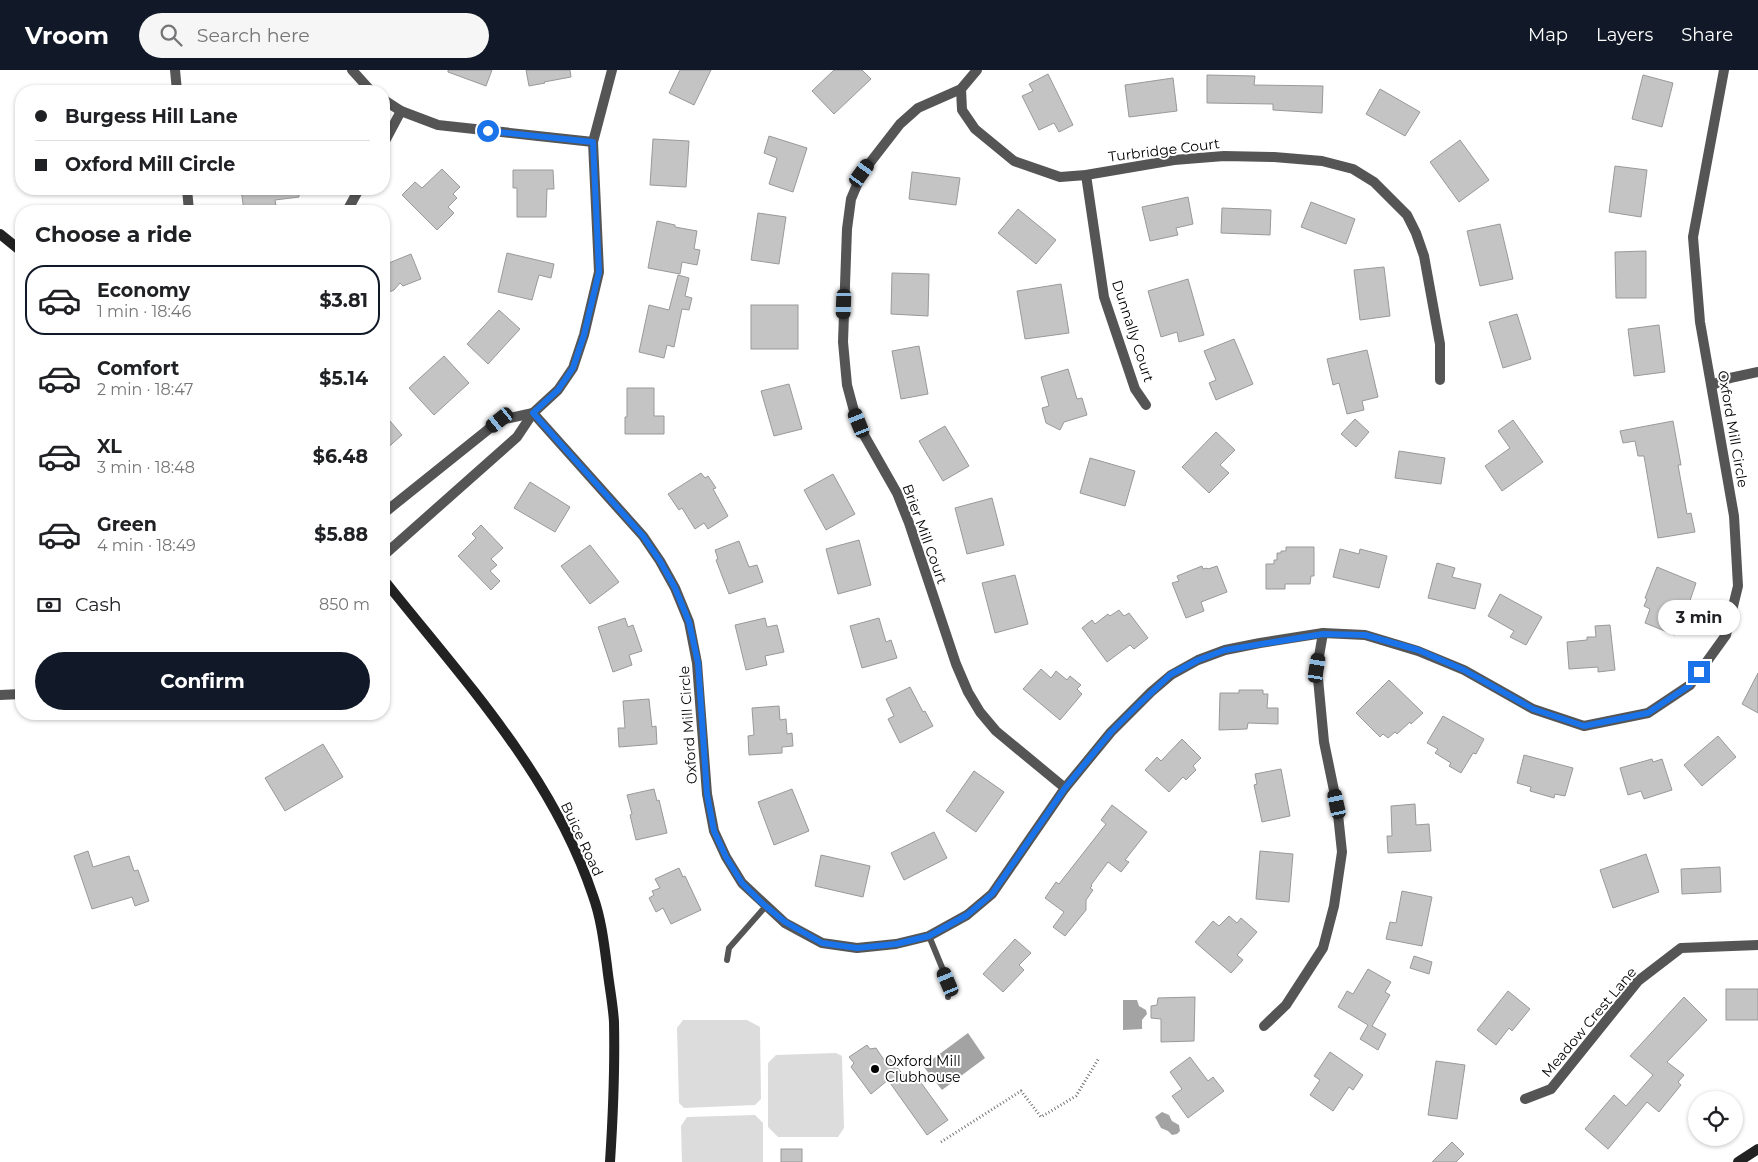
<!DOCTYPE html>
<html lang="en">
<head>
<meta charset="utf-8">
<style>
  body { margin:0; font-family:Montserrat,sans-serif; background:#f6f6f6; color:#202124; height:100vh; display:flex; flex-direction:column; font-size:19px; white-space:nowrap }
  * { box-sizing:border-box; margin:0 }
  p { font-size:16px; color:#757577 }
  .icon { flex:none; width:28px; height:28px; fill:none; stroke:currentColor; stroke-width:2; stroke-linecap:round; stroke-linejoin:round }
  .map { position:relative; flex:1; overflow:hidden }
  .details { position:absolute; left:15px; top:135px; width:375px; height:515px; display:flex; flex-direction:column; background:#fff; border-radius:20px; box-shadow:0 1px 4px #0004 }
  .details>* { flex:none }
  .guide { position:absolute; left:15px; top:15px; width:375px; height:110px; border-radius:20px; box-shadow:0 1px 4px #0004; display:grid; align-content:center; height:110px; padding:0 20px; background:#fff }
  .fabs { position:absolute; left:1688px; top:1021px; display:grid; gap:10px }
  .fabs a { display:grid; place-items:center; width:55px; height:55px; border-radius:50%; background:#fff; box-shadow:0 1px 4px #0004; font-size:25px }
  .end { position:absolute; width:22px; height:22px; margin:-11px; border:6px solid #1a73e8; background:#fff; box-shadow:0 0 0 2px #fff }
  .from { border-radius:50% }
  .bubble { position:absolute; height:35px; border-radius:18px; background:#fff; box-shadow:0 1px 4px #0004; font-size:16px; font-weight:700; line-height:35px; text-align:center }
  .car { position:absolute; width:15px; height:30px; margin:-15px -8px; border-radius:6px; box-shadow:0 0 4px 1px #0007; background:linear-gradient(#222 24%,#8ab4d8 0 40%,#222 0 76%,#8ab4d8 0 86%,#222 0) }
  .guide b { display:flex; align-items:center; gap:18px; height:48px; font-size:19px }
  .guide b+b { border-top:1px solid #e0e0e0 }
  .guide i { width:12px; height:12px; background:#202124 }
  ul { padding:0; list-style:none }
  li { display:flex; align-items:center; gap:15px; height:70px; margin:0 10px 8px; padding:0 10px; border:2px solid transparent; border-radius:20px }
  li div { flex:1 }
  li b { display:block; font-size:19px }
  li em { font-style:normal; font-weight:700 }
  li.selected { border-color:#111827 }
  li>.icon { width:45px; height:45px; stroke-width:1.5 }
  h2 { padding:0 20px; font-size:22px; line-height:60px }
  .pay { display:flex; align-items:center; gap:12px; height:55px; padding:0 20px; font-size:19px }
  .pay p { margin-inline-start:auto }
  .action { display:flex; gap:10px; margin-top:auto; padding:10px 20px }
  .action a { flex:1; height:58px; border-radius:30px; background:#111827; color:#fff; font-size:20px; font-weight:700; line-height:58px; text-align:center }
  header { display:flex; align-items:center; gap:30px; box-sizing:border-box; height:70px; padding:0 25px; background:#111827; color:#fff }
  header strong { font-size:24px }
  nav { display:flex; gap:28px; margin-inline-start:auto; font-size:18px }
  .search { width:350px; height:45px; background:#f6f6f6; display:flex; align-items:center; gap:12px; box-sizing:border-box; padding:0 18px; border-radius:28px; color:#757577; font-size:19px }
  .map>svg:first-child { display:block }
</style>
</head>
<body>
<header>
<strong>Vroom</strong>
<div class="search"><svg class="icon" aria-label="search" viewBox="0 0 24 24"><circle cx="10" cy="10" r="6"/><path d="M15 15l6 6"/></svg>Search here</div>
<nav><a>Map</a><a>Layers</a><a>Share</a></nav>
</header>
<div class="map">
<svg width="1758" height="1092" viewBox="0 0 1758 1092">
  <rect width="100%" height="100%" fill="#fff"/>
  <g fill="#dcdcdc">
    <polygon points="683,950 747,950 760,957 761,1029 755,1035 684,1038 679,1033 677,958"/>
    <polygon points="836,983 842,986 844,1058 838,1067 778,1067 768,1057 768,993 776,985"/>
    <polygon points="755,1045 763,1053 763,1092 682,1092 681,1056 687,1047"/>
  </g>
  <g fill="#a3a3a3">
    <polygon points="1123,930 1137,930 1139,936 1146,940 1147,944 1142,950 1142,959 1123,960"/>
    <polygon points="968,963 985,988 942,1020 920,992 923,989 926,994"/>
    <polygon points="1162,1042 1169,1045 1172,1051 1179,1055 1180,1061 1177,1064 1172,1065 1168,1061 1161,1058 1155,1047"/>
  </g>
  <g fill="#c4c4c4" stroke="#999">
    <polygon points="448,0 492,0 486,16 448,2"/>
    <polygon points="526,0 570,0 571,7 544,12 545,13 529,16"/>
    <polygon points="680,0 711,0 694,35 669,23"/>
    <polygon points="834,0 862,0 871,9 834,44 812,21"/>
    <polygon points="1048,4 1073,55 1059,62 1054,53 1039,60 1022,26 1033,21 1029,14"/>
    <polygon points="1207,5 1255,6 1254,15 1323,16 1322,43 1273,40 1273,34 1207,33"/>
    <polygon points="1643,5 1673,13 1662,57 1632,49"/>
    <polygon points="1173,8 1177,41 1129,47 1125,15"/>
    <polygon points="1380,19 1420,42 1405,66 1366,44"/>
    <polygon points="769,66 807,78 793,122 769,114 777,88 764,83"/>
    <polygon points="653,69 689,71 686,117 650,115"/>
    <polygon points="1460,70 1489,110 1459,132 1430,92"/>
    <polygon points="1615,96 1647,100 1641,147 1609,142"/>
    <polygon points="442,99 460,117 453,124 457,128 448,137 454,143 437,160 402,125 415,112 422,118"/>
    <polygon points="513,100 553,100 554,119 547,119 546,147 517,147 517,118 513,118"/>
    <polygon points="912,102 960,108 956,135 909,129"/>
    <polygon points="241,119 299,119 299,127 275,130 277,141 244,141"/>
    <polygon points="1188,127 1193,154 1176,158 1178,165 1150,171 1142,137"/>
    <polygon points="1311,132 1355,149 1346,174 1301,157"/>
    <polygon points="1222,138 1271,140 1270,165 1221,163"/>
    <polygon points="1018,139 1056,170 1036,194 998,163"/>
    <polygon points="758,143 786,147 779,194 751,190"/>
    <polygon points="657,151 675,155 675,157 697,161 694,179 700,180 697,195 682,192 680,204 648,198"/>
    <polygon points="1500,154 1513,209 1480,216 1467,161"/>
    <polygon points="1646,181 1646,228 1616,228 1615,182"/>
    <polygon points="507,183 554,194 551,208 539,205 532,230 498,222"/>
    <polygon points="411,184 421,209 403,216 400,213 394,220 384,224 384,195"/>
    <polygon points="1384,197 1390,246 1360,250 1354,200"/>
    <polygon points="892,203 929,204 928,246 891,244"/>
    <polygon points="678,205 689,208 685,226 692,228 689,240 682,239 674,277 667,275 664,288 639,282 649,235 669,240"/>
    <polygon points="1188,209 1204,265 1179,272 1177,262 1161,267 1148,221"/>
    <polygon points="1061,214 1069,263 1025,269 1017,221"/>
    <rect x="751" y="235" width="47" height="44"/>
    <polygon points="499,240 520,259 488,294 467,274"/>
    <polygon points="1517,244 1531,289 1503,298 1489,252"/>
    <polygon points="1659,255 1665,302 1634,306 1628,259"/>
    <polygon points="1234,269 1253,314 1216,330 1209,313 1216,310 1204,281"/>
    <polygon points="919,276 928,324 901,329 892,281"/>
    <polygon points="1367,280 1378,327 1362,331 1364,340 1347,344 1339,313 1333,315 1327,289"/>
    <polygon points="444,286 469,313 434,345 409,318"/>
    <polygon points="1068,299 1077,329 1082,328 1087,345 1064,352 1060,360 1046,353 1042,338 1049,336 1041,307"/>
    <polygon points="789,314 802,359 774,366 761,321"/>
    <polygon points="627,318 654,318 654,346 664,346 664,364 625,364 625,347 627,347"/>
    <polygon points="384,344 402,365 384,381"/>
    <polygon points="1355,349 1369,362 1356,377 1341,364"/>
    <polygon points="1513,350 1543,392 1502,421 1485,396 1510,378 1498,361"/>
    <polygon points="1673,351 1681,395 1678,395 1687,444 1691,443 1695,462 1658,468 1644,386 1638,386 1635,371 1623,373 1620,361"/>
    <polygon points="945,356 969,396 943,411 919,371"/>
    <polygon points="1216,362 1235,380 1220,395 1229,403 1209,423 1182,397"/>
    <polygon points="1399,381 1445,388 1441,414 1395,408"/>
    <polygon points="1090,388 1135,401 1125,436 1080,423"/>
    <polygon points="701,403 705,408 708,406 716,418 713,419 728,446 708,459 704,453 695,459 682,438 679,440 668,424"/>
    <polygon points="833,404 855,444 826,460 804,420"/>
    <polygon points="530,412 570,437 555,462 514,438"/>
    <polygon points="992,428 1004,475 967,484 955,438"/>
    <polygon points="481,455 503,478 491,489 497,495 490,501 500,511 491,520 458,486 476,468 472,464"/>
    <polygon points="859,470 871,515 838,524 826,479"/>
    <polygon points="739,471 749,497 757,495 763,512 729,524 716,490 718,489 715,480"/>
    <polygon points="590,475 619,512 590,534 561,496"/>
    <polygon points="1286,477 1314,477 1314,506 1311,506 1310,514 1285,514 1285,519 1266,519 1266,494 1274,494 1274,490 1277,490 1277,483 1281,483 1281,481 1286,481"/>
    <polygon points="1340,479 1359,484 1360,479 1387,486 1379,518 1333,507"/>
    <polygon points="1437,493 1455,498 1452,507 1481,514 1475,539 1428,528"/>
    <polygon points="1202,496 1203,499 1207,498 1208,499 1217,496 1227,522 1201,532 1204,541 1186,548 1172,513 1179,511 1177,506"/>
    <polygon points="1657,497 1696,513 1683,551 1680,550 1675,565 1645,553 1650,539 1644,536 1647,529 1645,528"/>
    <polygon points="1015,505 1028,554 995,563 982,513"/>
    <polygon points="1500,524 1542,547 1526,575 1510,567 1514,561 1488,546"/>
    <polygon points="1119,540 1124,546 1129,543 1148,568 1134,579 1130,575 1107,592 1082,558 1092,550 1095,554 1108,544 1110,546"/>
    <polygon points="625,548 628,557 633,555 642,581 629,585 632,595 613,602 598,557"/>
    <polygon points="765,548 767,557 777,555 784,582 765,586 767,595 746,600 735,555"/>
    <polygon points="879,548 886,572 891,570 897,588 862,598 850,556"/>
    <polygon points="1610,555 1615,600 1598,602 1598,597 1569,599 1567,572 1587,570 1587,567 1596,567 1595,556"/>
    <polygon points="1041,599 1051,608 1056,601 1067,610 1070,606 1081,615 1077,619 1082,624 1060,650 1023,619"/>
    <polygon points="1758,603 1758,643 1742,634"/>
    <polygon points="1389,610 1423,643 1411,654 1410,652 1397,664 1395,662 1388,668 1383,664 1380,667 1356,643"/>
    <polygon points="910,617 923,642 925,641 933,656 900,673 888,649 894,646 886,629"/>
    <polygon points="1239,620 1263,620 1263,624 1268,624 1267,638 1278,638 1278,654 1248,653 1247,659 1219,660 1220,623 1239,623"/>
    <polygon points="649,629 652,657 656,656 657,674 619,677 618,658 625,658 623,631"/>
    <polygon points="779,636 780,650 786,649 787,664 792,663 793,676 782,677 782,683 749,685 748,666 754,665 752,638"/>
    <polygon points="1443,646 1484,669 1476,684 1473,683 1461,703 1449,696 1451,693 1435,683 1438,679 1427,673"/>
    <polygon points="1718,666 1736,687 1702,716 1684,695"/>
    <polygon points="1182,669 1201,688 1193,696 1196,700 1186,710 1183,707 1169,722 1145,700 1157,687 1161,691"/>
    <polygon points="323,674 343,707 285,741 265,708"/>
    <polygon points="1524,685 1573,698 1565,726 1555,724 1554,728 1530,721 1531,717 1517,713"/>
    <polygon points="1652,689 1653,692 1662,689 1672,720 1644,729 1641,721 1628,725 1620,698"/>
    <polygon points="1281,699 1290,746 1262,752 1254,715 1257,714 1255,704"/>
    <polygon points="974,701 1004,722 976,762 946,741"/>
    <polygon points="654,719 657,731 659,730 667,763 636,770 630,745 632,744 627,725"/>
    <polygon points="792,719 809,761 774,775 758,732"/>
    <polygon points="1415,734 1416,755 1429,754 1431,781 1388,783 1387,766 1392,766 1391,736"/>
    <polygon points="1112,735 1147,762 1125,790 1129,792 1121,802 1108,792 1091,815 1092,816 1090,818 1093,820 1086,830 1086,840 1065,866 1053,857 1064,842 1045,828 1056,812 1059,814 1106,754 1101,750"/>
    <polygon points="934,762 947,788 904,810 891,783"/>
    <polygon points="88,781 93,797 129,786 134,801 138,800 149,831 135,836 132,827 92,839 74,786"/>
    <polygon points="1260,781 1293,784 1289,832 1256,829"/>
    <polygon points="1646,784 1659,822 1613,838 1600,800"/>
    <polygon points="821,785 870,796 863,827 815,816"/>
    <polygon points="1720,797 1721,822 1682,824 1681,799"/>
    <polygon points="679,798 683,807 685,806 701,840 671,854 663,838 656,842 649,828 654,825 652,821 660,818 655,809"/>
    <polygon points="1402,821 1432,827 1422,876 1386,869 1390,852 1396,853"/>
    <polygon points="1229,846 1237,853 1241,848 1257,862 1237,885 1243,890 1231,903 1195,872 1213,851 1219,856"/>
    <polygon points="1015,869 1031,883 1019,895 1024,900 1003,922 983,904"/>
    <polygon points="1414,886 1432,892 1429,904 1410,898"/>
    <polygon points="1368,899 1391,912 1385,922 1390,925 1372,956 1386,964 1378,980 1360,969 1368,955 1338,937 1347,921 1353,924"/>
    <rect x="1726" y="919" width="32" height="31"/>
    <polygon points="1508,921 1530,939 1512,961 1509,958 1496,975 1477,960"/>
    <polygon points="1195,927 1194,971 1161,972 1161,949 1151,948 1151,936 1157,935 1158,928"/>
    <polygon points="1684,927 1707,950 1667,992 1684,1005 1678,1012 1681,1015 1659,1042 1647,1032 1608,1079 1585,1059 1614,1025 1626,1036 1653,1005 1630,986"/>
    <polygon points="867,975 870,979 876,978 884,990 890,989 906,1008 914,1003 948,1050 927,1065 888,1010 871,1024 851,997 854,993 849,987"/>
    <polygon points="1330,982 1363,1005 1353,1020 1349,1017 1333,1041 1310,1025 1320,1010 1314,1006"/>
    <polygon points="1190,987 1208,1011 1213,1007 1224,1021 1188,1048 1172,1026 1182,1019 1170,1002"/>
    <polygon points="1436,991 1465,995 1457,1049 1428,1045"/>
    <polygon points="1452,1072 1464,1084 1456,1092 1432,1092"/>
    <rect x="781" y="1079" width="21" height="13"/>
  </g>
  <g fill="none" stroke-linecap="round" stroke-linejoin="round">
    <polyline stroke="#777" stroke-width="3" stroke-dasharray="1 2.5" stroke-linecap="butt" points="941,1072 1021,1021 1041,1047 1076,1026 1099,988"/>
    <g stroke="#555" stroke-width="6">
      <polyline points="929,866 948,912 948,927"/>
      <polyline points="727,890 729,878 766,836"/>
    </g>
    <g stroke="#555" stroke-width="10">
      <polyline points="175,0 177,21"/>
      <polyline points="352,0 371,21"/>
      <polyline points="977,0 961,19 918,38 900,54 862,103 851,129 847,159 843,272 847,315 854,341 864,365 897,423 909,453 956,594 968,622 980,642 996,661 1065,718"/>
      <polyline points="961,19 962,40 975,59 1014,91 1060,107 1086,105 1174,90 1224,86 1274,87 1322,91 1353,99 1374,112 1407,145 1416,163 1424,186 1440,274 1440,310"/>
      <polyline points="384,30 401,41 438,55 593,72"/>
      <polyline points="384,73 401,41"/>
      <polyline points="1086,105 1104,227 1135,319 1146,335"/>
      <polyline points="187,119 189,141"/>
      <polyline points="347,141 359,119"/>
      <polyline points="1712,315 1730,308 1758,302"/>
      <polyline points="533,343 643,466 660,491 675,518 689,552 697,593 707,724 714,761 726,787 742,813 785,853 822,873 857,878 896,874 929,866 967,845 992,824 1065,718 1111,662 1151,622 1171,605 1198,590 1225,580 1260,573 1323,563 1365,565 1418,581 1464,600 1533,639 1584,656 1648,643 1690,615 1726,565 1738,516 1734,446 1700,252 1693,167 1724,0"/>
      <polyline points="384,443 500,350 533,343"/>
      <polyline points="384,485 517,367 533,343 558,320 573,298 584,265 599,202 593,72 612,0"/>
      <polyline points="0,625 21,624"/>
      <polyline points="1264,956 1286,935 1323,878 1334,836 1342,782 1337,735 1324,672 1317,598 1323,563"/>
      <polyline points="1525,1029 1551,1019 1638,911 1681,878 1758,875"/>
    </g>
    <g stroke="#222" stroke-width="10">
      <polyline points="0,164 21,181"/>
      <path d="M384 510C462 608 553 705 593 826 601 848 604 873 607 896 609 915 613 934 614 952 615 999 613 1046 610 1092"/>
      <polyline points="1738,1092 1758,1079"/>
    </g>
  </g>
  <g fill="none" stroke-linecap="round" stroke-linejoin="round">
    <polyline stroke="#1a73e8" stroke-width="6" points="488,61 593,72 599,202 584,265 573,298 558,320 533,343 643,466 660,491 675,518 689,552 698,593 707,724 714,761 726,787 742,813 762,833 785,852 822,873 857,878 896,874 929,866 967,845 992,824 1065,718 1111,662 1138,635 1170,605 1198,590 1225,580 1323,564 1365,565 1418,580 1464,600 1533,639 1584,656 1648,643 1690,615 1699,602"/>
  </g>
  <circle fill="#000" stroke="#fff" stroke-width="2" cx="875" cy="999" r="5"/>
  <g text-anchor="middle" stroke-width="4" stroke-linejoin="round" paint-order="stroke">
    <g font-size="14" fill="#000" stroke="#fff">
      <text transform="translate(1164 80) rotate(-7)" y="5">Turbridge Court</text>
      <text transform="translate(1133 261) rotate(72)" y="5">Dunnally Court</text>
      <text transform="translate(1733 359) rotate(80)" y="5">Oxford Mill Circle</text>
      <text transform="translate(925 464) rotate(70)" y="5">Brier Mill Court</text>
      <text transform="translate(688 655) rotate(-94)" y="5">Oxford Mill Circle</text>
      <text transform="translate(582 769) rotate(65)" y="5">Buice Road</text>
      <text transform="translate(1589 952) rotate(-50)" y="5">Meadow Crest Lane</text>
    </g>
    <g font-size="14" fill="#000" stroke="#fff" text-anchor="start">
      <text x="885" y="996">Oxford Mill<tspan x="885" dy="16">Clubhouse</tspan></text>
    </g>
  </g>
</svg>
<div class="fabs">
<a><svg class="icon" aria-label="locate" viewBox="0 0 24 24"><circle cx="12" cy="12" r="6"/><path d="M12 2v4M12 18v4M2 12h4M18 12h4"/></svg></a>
</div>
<i class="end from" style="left:488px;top:61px"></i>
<i class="end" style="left:1699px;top:602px"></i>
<div class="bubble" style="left:1658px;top:530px;width:82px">3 min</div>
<i class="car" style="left:862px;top:103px;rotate:36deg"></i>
<i class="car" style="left:844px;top:234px;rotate:182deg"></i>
<i class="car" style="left:500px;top:350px;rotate:231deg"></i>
<i class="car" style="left:859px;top:353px;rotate:338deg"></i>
<i class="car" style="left:1317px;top:598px;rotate:9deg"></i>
<i class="car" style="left:1337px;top:734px;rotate:348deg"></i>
<i class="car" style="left:948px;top:912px;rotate:337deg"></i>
<div class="guide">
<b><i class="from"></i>Burgess Hill Lane</b>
<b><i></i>Oxford Mill Circle</b>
</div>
<section class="details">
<h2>Choose a ride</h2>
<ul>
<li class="selected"><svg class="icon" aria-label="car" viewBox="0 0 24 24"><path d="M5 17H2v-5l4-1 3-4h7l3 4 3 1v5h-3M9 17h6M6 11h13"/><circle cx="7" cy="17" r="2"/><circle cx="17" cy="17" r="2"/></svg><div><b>Economy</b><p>1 min · 18:46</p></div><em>$3.81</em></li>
<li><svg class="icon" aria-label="car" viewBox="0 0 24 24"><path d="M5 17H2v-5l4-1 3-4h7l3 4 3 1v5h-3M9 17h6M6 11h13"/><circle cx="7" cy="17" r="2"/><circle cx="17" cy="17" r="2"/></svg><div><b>Comfort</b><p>2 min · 18:47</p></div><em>$5.14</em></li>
<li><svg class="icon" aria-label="car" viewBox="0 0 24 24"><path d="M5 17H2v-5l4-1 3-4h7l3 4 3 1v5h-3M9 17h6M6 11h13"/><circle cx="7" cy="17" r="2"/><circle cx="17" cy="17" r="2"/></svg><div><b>XL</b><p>3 min · 18:48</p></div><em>$6.48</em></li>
<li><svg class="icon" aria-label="car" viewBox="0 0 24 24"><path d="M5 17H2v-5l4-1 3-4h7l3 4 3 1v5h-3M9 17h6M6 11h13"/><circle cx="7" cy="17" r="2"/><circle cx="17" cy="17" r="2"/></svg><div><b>Green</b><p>4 min · 18:49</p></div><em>$5.88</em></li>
</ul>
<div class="pay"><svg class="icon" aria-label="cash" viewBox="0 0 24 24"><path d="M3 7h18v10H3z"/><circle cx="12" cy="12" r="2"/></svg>Cash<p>850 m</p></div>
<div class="action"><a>Confirm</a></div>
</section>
</div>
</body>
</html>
